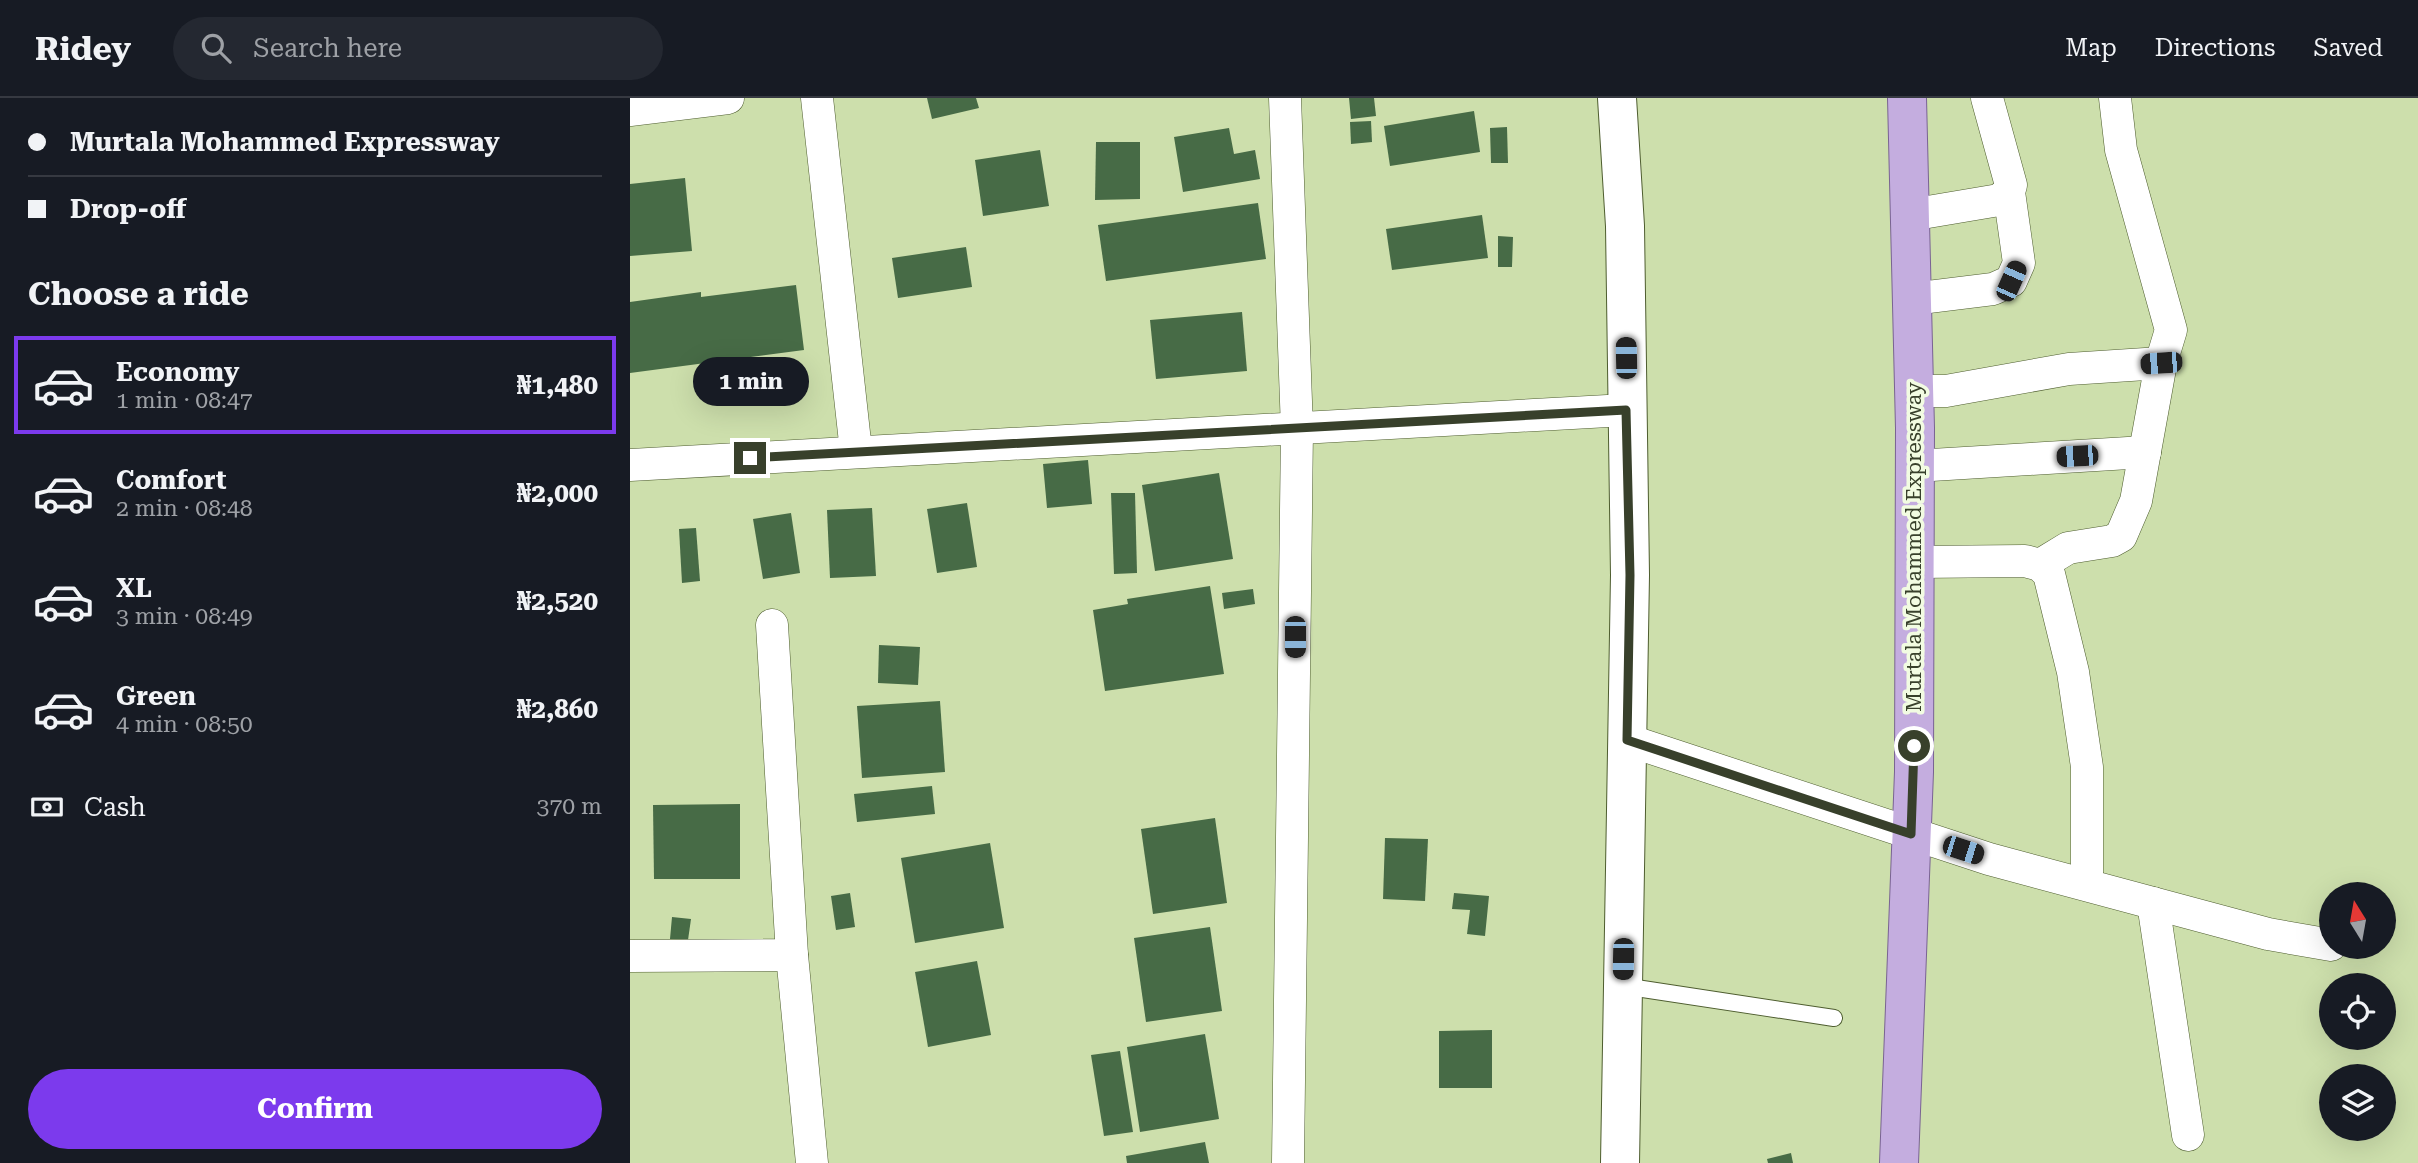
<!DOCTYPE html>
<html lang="en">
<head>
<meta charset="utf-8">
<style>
  body { margin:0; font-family:"Roboto Serif",serif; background:#242831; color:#f1f3f6; height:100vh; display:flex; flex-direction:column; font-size:26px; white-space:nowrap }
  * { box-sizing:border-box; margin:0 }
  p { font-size:23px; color:#9ea1a6 }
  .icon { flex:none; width:38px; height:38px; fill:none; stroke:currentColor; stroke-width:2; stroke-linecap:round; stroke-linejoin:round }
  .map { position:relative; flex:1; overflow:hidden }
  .side { display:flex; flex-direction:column; background:#171b24; width:630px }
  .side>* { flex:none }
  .top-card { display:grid; align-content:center; height:154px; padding:0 28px; background:#171b24 }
  .needle { width:46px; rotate:349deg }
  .controls { position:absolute; left:1689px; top:784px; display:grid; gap:14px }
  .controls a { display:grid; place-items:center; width:77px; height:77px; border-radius:50%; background:#171b24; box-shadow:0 7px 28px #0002; font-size:35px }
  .end { position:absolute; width:32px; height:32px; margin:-16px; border:9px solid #38402b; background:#fff; box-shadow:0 0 0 4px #fff }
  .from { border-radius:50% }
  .bubble { position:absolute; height:49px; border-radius:24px; background:#171b24; box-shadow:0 7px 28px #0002; font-size:23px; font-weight:700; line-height:49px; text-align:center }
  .car { position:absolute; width:21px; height:42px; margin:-21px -10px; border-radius:9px; box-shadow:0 0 5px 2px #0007; background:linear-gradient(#222 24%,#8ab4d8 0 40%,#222 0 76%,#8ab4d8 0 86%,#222 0) }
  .top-card b { display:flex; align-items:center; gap:24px; height:66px; font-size:26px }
  .top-card b+b { border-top:2px solid #363941 }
  .top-card i { width:18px; height:18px; background:#f1f3f6 }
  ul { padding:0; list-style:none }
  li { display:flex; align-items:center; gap:21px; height:98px; margin:0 14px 10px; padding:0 14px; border:4px solid transparent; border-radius:0px }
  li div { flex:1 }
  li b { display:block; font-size:26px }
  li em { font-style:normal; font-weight:700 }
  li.current { border-color:#7c3aed }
  li>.icon { width:63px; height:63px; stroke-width:1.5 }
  h2 { padding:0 28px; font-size:32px; line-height:84px }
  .pay { display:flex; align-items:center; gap:18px; height:77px; padding:0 28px; font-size:26px }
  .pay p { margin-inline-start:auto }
  .action { display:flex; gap:14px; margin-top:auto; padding:14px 28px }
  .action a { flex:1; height:80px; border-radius:42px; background:#7c3aed; color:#fff; font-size:28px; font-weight:700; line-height:80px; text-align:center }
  header { display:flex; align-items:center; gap:42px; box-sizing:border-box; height:98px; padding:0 35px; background:#171b24; border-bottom:2px solid #363941 }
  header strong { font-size:33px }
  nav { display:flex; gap:38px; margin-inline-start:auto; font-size:24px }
  .search { width:490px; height:63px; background:#242831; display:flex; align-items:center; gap:18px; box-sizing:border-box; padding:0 24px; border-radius:38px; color:#9ea1a6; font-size:26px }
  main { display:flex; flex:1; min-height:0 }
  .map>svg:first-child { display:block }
</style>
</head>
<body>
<header>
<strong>Ridey</strong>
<div class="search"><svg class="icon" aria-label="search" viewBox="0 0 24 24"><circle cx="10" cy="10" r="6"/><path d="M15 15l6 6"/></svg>Search here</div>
<nav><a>Map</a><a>Directions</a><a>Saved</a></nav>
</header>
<main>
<section class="side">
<div class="top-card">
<b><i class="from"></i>Murtala Mohammed Expressway</b>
<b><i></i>Drop-off</b>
</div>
<h2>Choose a ride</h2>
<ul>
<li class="current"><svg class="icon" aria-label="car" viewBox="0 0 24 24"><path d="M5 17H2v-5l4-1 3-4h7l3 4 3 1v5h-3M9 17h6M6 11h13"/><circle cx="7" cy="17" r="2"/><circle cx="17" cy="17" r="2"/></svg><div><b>Economy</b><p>1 min · 08:47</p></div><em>₦1,480</em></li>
<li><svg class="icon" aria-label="car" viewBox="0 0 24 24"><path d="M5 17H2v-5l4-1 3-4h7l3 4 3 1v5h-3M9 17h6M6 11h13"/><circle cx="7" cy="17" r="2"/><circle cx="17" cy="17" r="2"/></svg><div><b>Comfort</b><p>2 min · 08:48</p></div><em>₦2,000</em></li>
<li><svg class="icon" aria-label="car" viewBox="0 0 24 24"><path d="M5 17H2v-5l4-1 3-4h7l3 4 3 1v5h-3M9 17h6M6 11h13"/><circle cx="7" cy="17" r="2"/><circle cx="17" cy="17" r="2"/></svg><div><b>XL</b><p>3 min · 08:49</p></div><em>₦2,520</em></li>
<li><svg class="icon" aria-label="car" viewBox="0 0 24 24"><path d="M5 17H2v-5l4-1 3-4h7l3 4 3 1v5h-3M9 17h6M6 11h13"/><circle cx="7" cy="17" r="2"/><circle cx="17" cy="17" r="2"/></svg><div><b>Green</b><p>4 min · 08:50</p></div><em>₦2,860</em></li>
</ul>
<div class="pay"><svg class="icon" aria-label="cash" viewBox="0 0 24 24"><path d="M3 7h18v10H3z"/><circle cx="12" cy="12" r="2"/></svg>Cash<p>370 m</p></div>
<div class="action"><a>Confirm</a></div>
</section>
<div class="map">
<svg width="1788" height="1065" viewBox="0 0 1788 1065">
  <rect width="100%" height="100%" fill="#cddfac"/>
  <g fill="#476b46">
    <polygon points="297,0 346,0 349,10 302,21"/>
    <polygon points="719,0 744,0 746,18 721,21"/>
    <polygon points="844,13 850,54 760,68 754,28"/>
    <polygon points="741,23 742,44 721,46 720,24"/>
    <polygon points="877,29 878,65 861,65 860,30"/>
    <polygon points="599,30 604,56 625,52 630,81 553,94 544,39"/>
    <polygon points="466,44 510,44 510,101 465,102"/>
    <polygon points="410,52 419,108 353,118 345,62"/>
    <polygon points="55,80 62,153 0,158 0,86"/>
    <polygon points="628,105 636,161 476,183 468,127"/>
    <polygon points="852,117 858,160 762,172 756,131"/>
    <polygon points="868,138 883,139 882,169 868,169"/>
    <polygon points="336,149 342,189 268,200 262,160"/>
    <polygon points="166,187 174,252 0,275 0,204 71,194 71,199"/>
    <polygon points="612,214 617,273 526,281 520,222"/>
    <polygon points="458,362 462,406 417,410 413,366"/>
    <polygon points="589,375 603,461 525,473 512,387"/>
    <polygon points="481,395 505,395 507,475 484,476"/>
    <polygon points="337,405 347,469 307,475 297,411"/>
    <polygon points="242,410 246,478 200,480 197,412"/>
    <polygon points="161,415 170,475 133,481 123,421"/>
    <polygon points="66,430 70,483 52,485 49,431"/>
    <polygon points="580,488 594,576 475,593 463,512 498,506 497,501"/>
    <polygon points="623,491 625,506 594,511 592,495"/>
    <polygon points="249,547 290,549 288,587 248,585"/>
    <polygon points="310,603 315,674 232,680 227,608"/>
    <polygon points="302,688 305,716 227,724 224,696"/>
    <polygon points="110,706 110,781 24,781 23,707"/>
    <polygon points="585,720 597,805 523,816 511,731"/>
    <polygon points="755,740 798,741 795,803 753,801"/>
    <polygon points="360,745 374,830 285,845 271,760"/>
    <polygon points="220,795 225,829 206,832 201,798"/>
    <polygon points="824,795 859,798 855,838 837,836 840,812 822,811"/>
    <polygon points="42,819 61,821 58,842 40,841"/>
    <polygon points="580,829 592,913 516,924 504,840"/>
    <polygon points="347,863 361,937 298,949 285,874"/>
    <polygon points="862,932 862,990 809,990 809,933"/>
    <polygon points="575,936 589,1021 510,1034 497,949"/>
    <polygon points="490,953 503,1034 474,1038 461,957"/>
    <polygon points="575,1044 579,1065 497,1065 496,1058"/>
    <polygon points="1161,1055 1163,1065 1138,1065 1137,1061"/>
  </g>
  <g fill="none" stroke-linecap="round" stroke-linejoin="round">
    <defs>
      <polyline id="service" points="993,888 1204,920"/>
      <g id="minor">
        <polyline points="187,0 226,353"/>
        <polyline points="655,0 667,331 658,1065"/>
        <polyline points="0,12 98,0"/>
        <polyline points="1280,117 1369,102 1379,94"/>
        <polyline points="1282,201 1363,191 1381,183 1389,165 1379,94 1381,87 1357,0"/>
        <polyline points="1284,293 1316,293 1439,271 1531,265"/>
        <polyline points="0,367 996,312"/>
        <polyline points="1285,368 1515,354"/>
        <polyline points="1285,464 1395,463 1410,467 1419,476 1443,574 1457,669 1457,786"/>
        <polyline points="1410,467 1438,450 1482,443 1491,438 1506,403 1531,265 1541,232 1491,52 1485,0"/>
        <polyline points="997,642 1359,761 1638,836 1701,847"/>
        <polyline points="1523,805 1558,1037"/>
        <polyline points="162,857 182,1065"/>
        <polyline points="0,858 162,857 142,527"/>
      </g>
      <polyline id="secondary" points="987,0 995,128 1000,477 990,1065"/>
      <polyline id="primary" points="1269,1065 1284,674 1285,330 1277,0"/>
    </defs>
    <use href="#service" stroke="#4e5d2f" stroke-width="18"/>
    <use href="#minor" stroke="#4e5d2f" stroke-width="33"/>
    <use href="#secondary" stroke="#4e5d2f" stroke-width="40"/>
    <use href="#primary" stroke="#796392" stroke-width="40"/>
    <use href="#service" stroke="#fff" stroke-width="16"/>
    <use href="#minor" stroke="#fff" stroke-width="32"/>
    <use href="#secondary" stroke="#fff" stroke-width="38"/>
    <use href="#primary" stroke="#c4addf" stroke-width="38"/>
  </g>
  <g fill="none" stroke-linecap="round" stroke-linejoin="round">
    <polyline stroke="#38402b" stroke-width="9" points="120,360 996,312 1000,477 997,642 1281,736 1284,648"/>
  </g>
  <g text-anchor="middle" stroke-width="7" stroke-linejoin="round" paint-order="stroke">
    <g font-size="21" fill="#38402b" stroke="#f2fce2">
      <text transform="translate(1284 449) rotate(-90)" y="7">Murtala Mohammed Expressway</text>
    </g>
  </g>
</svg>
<div class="controls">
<a><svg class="needle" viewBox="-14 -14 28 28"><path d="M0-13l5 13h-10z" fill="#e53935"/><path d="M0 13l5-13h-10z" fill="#9ea1a6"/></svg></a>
<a><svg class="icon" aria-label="locate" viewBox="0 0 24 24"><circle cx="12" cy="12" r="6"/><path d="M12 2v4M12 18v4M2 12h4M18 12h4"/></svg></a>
<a><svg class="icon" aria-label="layers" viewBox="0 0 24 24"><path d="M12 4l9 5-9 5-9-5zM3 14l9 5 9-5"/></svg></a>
</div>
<i class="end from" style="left:1284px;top:648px"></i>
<i class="end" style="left:120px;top:360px"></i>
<div class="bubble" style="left:63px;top:259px;width:116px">1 min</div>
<i class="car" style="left:1381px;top:183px;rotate:24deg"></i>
<i class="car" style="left:996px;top:260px;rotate:359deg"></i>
<i class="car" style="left:1531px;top:265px;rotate:266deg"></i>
<i class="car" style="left:1447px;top:358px;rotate:267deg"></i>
<i class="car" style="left:665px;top:539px;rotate:180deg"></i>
<i class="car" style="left:1333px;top:752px;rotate:108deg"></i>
<i class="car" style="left:993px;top:861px;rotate:181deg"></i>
</div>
</main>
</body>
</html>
